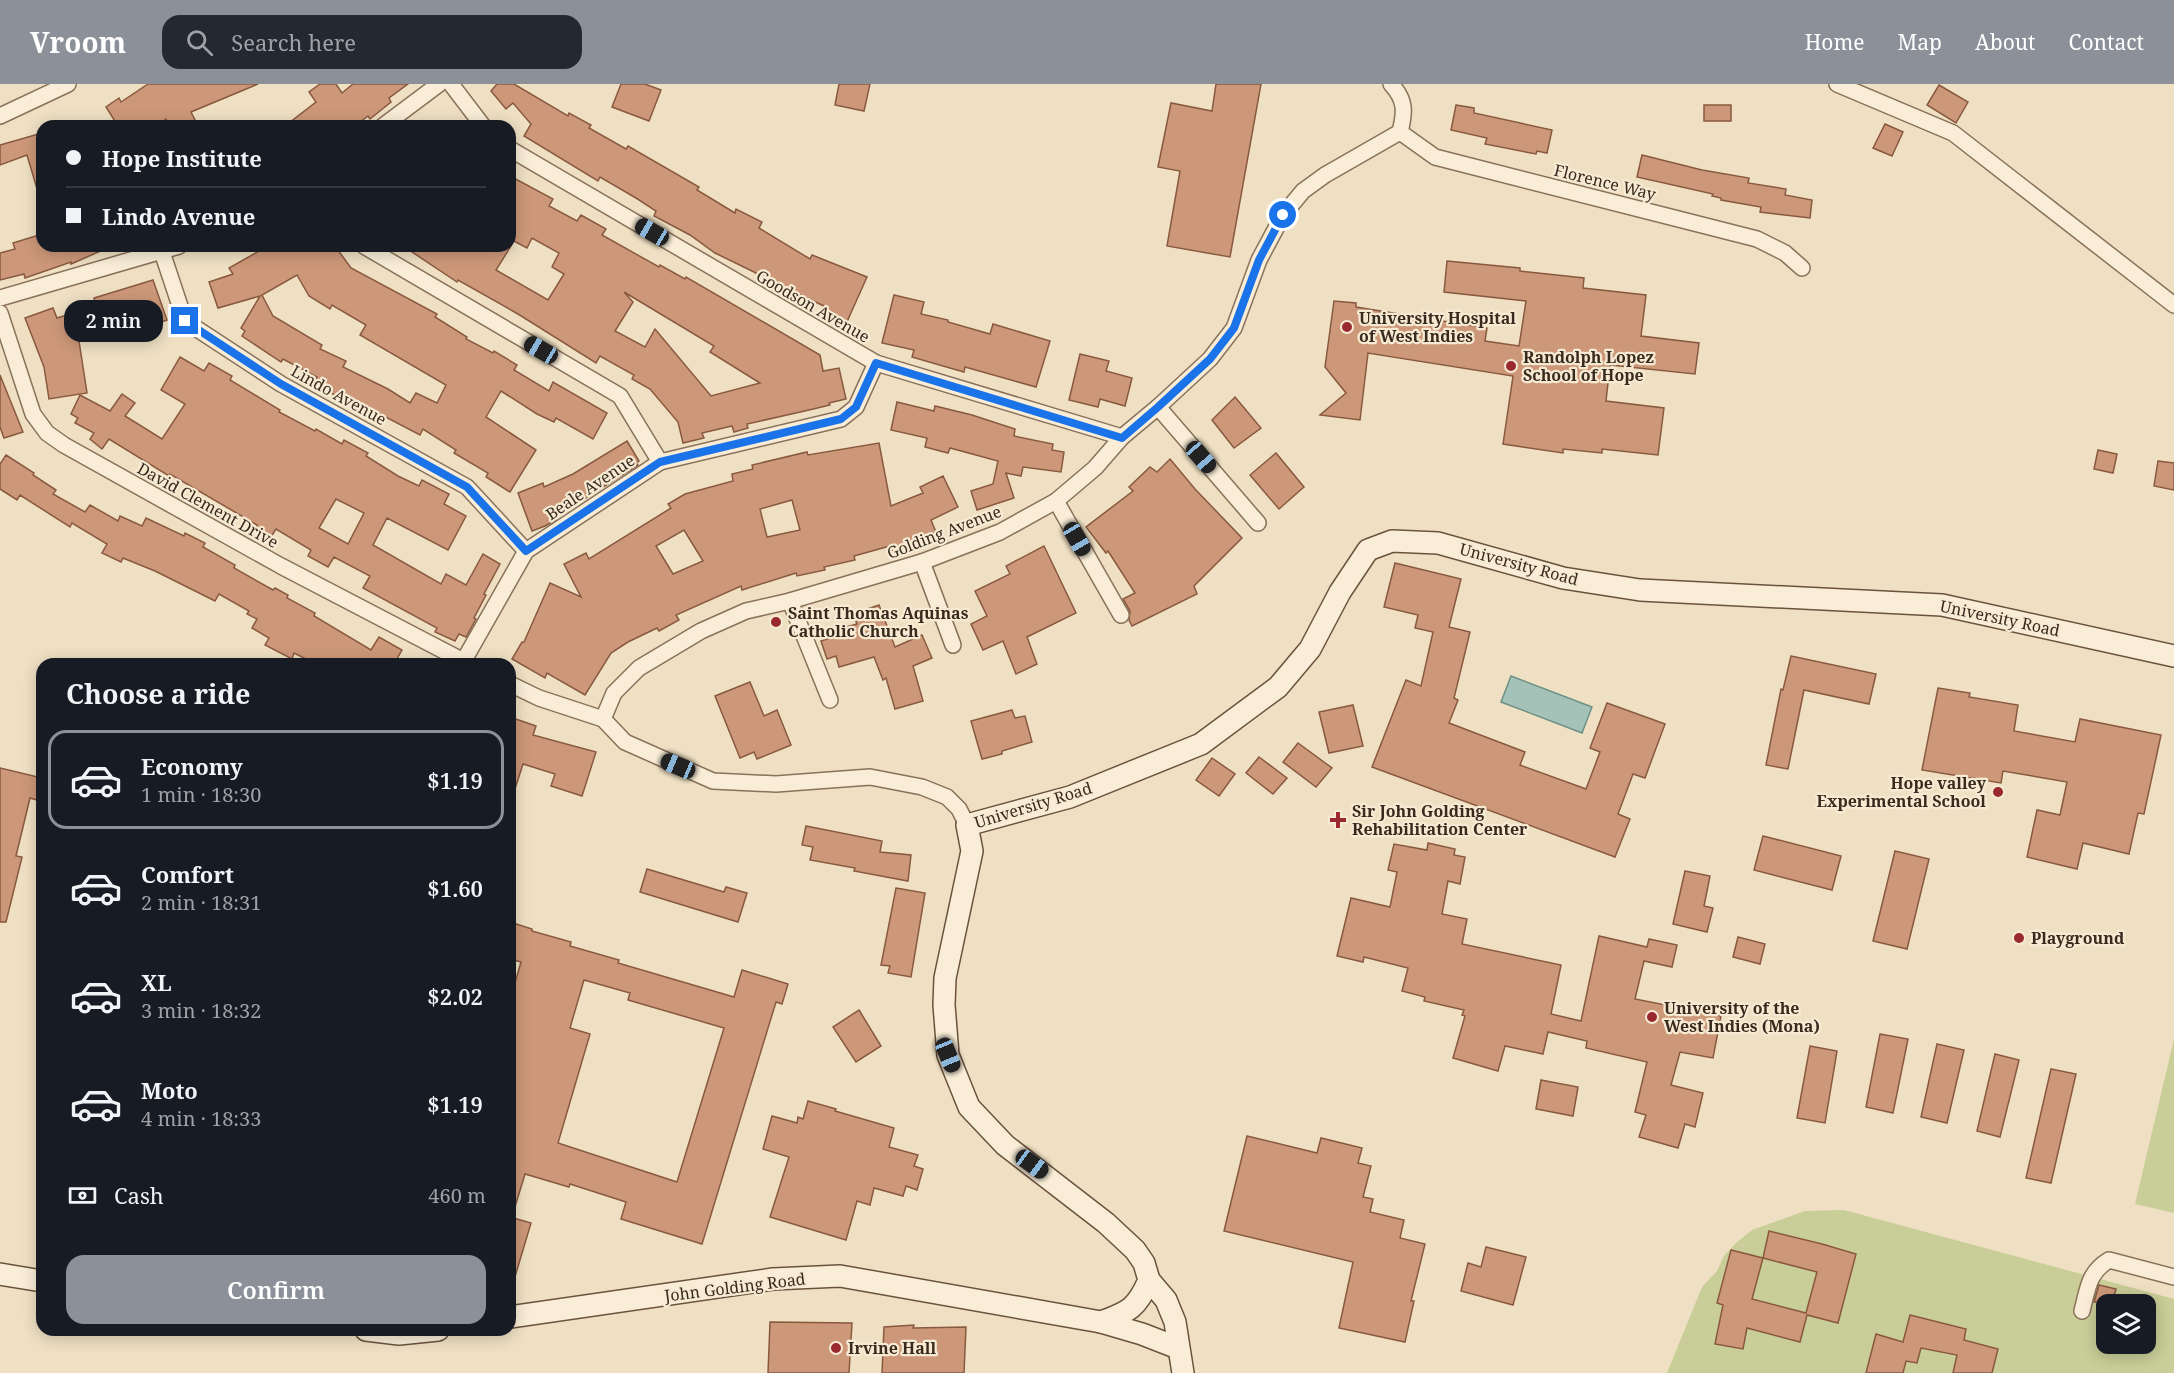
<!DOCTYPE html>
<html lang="en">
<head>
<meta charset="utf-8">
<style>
  body { margin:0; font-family:"Noto Serif",serif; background:#242831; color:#f1f3f6; height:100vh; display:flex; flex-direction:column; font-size:22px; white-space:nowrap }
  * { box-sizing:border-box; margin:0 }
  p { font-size:20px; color:#9ea1a6 }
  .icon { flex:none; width:33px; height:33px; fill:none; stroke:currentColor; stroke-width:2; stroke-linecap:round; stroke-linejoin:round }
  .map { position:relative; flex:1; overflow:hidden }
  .panel { position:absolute; left:36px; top:574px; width:480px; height:678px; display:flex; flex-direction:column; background:#171b24; border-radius:18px; box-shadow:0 3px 15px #0003 }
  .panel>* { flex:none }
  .guide { position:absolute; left:36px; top:36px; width:480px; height:132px; border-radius:18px; box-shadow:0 3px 15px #0003; display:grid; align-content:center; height:132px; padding:0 30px; background:#171b24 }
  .buttons { position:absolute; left:2096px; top:1210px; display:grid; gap:12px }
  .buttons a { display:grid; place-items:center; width:60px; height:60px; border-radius:12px; background:#171b24; box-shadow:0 3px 15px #0003; font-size:30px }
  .end { position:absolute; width:27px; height:27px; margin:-14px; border:8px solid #1a73e8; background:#fff; box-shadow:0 0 0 3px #fff }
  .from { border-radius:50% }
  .bubble { position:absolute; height:42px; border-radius:18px; background:#171b24; box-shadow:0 3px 15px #0003; font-size:20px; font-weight:600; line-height:42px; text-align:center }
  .car { position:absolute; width:18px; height:36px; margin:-18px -9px; border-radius:8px; box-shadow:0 0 4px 2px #0007; background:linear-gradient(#222 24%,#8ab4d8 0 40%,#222 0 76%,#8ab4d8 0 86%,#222 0) }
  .guide b { display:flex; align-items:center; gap:21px; height:57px; font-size:22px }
  .guide b+b { border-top:2px solid #363941 }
  .guide i { width:15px; height:15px; background:#f1f3f6 }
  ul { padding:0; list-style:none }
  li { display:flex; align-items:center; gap:18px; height:99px; margin:0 12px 9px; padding:0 18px; border:3px solid transparent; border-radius:18px }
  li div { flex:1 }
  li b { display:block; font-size:22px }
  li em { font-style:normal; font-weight:600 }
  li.active { border-color:#8c9099 }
  li>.icon { width:54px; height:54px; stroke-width:1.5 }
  h2 { padding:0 30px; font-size:27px; line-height:72px }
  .pay { display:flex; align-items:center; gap:15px; height:66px; padding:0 30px; font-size:22px }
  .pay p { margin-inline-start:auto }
  .primary-button { display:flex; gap:12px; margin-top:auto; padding:12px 30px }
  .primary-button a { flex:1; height:69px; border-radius:18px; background:#8c9099; color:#fff; font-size:24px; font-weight:600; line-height:69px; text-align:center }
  header { display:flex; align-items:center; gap:36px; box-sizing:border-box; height:84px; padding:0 30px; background:#8c9099; color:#fff }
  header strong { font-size:28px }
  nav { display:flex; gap:33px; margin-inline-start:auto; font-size:21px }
  .search { width:420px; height:54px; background:#242831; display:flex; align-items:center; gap:15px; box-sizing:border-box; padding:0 21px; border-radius:18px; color:#9ea1a6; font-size:22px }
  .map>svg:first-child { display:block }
</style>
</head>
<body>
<header>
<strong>Vroom</strong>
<div class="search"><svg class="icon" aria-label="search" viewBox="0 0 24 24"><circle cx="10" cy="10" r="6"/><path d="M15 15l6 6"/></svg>Search here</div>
<nav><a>Home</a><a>Map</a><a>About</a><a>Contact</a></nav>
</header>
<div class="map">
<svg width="2174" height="1289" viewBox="0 0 2174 1289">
  <rect width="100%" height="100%" fill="#efe0c3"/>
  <g fill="#c9cd97" fill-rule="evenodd">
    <polygon points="2174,955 2174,1129 2135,1120"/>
    <path d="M1844 1126 2174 1215V1289H1667L1702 1203 1717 1187 1724 1172 1736 1159 1752 1146 1805 1127ZM2106 1221H2145V1260H2106Z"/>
  </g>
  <polygon fill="#a5c2b8" stroke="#6c9085" stroke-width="1.5" points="1511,592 1592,623 1582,649 1501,618"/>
  <g fill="#cd9879" stroke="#89593f" stroke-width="1.5" fill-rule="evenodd">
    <polygon points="148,0 258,0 191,28 195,36 183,42 170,42 166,35 156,42 118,42 106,23 119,14 121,18"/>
    <polygon points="320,0 336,0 342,9 353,0 408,0 389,14 391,18 370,35 368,32 355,42 285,42 316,18 309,8"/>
    <polygon points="497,0 514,0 568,32 569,29 591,41 589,44 626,65 628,62 699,103 697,106 735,129 736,125 762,138 759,144 810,175 812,171 867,193 846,240 821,229 824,222 787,205 786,207 754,188 715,169 690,151 654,132 656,127 636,114 600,93 598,97 524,52 531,40 513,19 506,25 491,7"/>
    <polygon points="621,0 645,0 661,6 649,37 612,23"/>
    <polygon points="839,0 870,0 864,27 835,21"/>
    <polygon points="1216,0 1261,0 1230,173 1167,162 1180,87 1158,83 1171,19 1212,27"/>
    <polygon points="1939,1 1968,18 1956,39 1927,21"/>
    <polygon points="1456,21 1474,24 1474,29 1552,46 1547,69 1537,67 1536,70 1485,60 1487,54 1451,46"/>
    <rect x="1704" y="21" width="27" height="16"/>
    <polygon points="1885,40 1903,48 1892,72 1873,64"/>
    <polygon points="42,49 42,107 38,108 27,71 0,81 0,61"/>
    <polygon points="1642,71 1702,86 1749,94 1748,99 1786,105 1785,111 1812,116 1810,134 1760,128 1761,123 1721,116 1721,114 1712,112 1713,110 1637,93"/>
    <path d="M510 92 553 115 549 122 577 137 581 131 606 145 602 151 659 183 660 181 685 195 686 193 820 271 823 287 839 284 846 315 829 319 830 321 809 326 747 340 748 344 734 348 732 342 702 349 704 354 683 359 678 338 650 305 632 295 634 291 600 272 596 279 518 230 458 196 457 198 403 162H511L496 186 548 216 564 190 552 183 559 169 532 154 527 164 510 155ZM624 208 714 262 710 268 760 299 711 312 655 245 645 263 615 247 633 218Z"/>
    <polygon points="42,150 42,162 112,162 71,180 71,178 25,194 24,190 0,196 0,169 15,165 13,159"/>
    <path d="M268 162H335L351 184 437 230 435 233 467 253 466 255 493 269 494 267 517 281 514 286 549 307 553 298 607 329 593 355 556 334 554 338 537 330 501 307 486 333 536 366 510 408 486 393 488 389 454 369 456 366 423 345 420 351 338 308 337 312 314 301 317 293 283 275 281 278 242 252 245 247 241 244 260 212 218 224 209 198 233 190 229 184ZM297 191 309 212 330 225 332 221 366 241 360 251 446 301 437 319 416 309 410 319 388 305 343 283 346 277 320 265 322 261 273 232 262 211Z"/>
    <polygon points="1447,177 1520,184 1520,187 1584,194 1583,204 1646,211 1641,252 1699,259 1695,290 1610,281 1606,317 1664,324 1658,371 1602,365 1602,369 1563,365 1563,369 1503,360 1513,292 1368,269 1360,336 1320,331 1346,309 1325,283 1334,217 1356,219 1356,223 1487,244 1485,257 1519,262 1526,217 1444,208"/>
    <polygon points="153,196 167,236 139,246 138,242 79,257 87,309 49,315 44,283 25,234 53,224 57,234 96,222 94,214"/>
    <polygon points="894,211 924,218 921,230 948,236 948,238 990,250 993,240 1050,257 1036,303 965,283 964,288 943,282 912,273 914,266 882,259"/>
    <polygon points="1080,270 1109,277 1106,287 1132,294 1125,322 1100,315 1098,323 1069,316"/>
    <path d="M180 273 204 287 209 279 232 292 230 296 280 326 279 328 315 347 316 345 342 360 344 356 368 369 366 372 398 392 419 402 422 396 449 410 444 420 466 432 448 466 387 434 373 461 441 500 446 490 466 501 483 470 500 480 484 510 486 511 474 534 476 535 466 553 459 550 455 557 435 548 437 544 363 504 370 492 334 473 328 483 308 472 311 466 276 445 269 456 254 446 257 441 170 390 169 392 109 355 102 365 90 355 94 349 75 339 78 334 71 330 80 311 110 327 122 310 135 319 125 332 162 355 185 320 161 306ZM336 415 364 429 348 460 319 444Z"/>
    <polygon points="0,291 23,348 4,354 0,343"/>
    <polygon points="1235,313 1261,344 1234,364 1212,336"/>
    <polygon points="897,318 934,327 935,322 972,331 1015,345 1014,352 1053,360 1052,366 1064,368 1061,388 1023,383 1021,392 1006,389 1014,414 977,426 971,407 993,400 998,377 950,364 948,369 925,363 927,354 891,346"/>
    <polygon points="627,357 639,377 636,379 638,381 584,415 553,429 556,436 545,442 532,447 518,409 543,399 544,403 573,390"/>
    <path d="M879 359 891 422 923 409 920 403 943 392 958 423 931 436 936 448 910 459 911 462 892 467 890 462 854 472 855 476 824 483 825 486 797 492 796 489 742 506 741 502 676 531 679 536 659 547 657 544 628 558 611 569 585 611 547 589 545 594 512 575 522 558H524L550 499 581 513 564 480 586 469 589 475 671 424 668 420 685 410 733 397 732 390 753 385 752 381 807 368 808 371ZM792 416 800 446 767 453 760 425ZM684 446 703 477 673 490 656 462Z"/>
    <polygon points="2098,366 2117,370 2113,389 2094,385"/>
    <polygon points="1276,369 1304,403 1279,425 1250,391"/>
    <polygon points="6,371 34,389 33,391 56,406 53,410 85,428 90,421 118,437 120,432 142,442 146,434 184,452 185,449 205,459 203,463 235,481 234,484 273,506 275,504 288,511 287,514 315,529 314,532 371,566 379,553 402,566 394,580 316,580 294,569 292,575 265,561 269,554 252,544 257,535 247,530 249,527 219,510 215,517 155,487 123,474 121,478 102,469 107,460 72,439 70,443 20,411 17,416 0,405 0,380"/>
    <polygon points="1170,375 1195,405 1242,454 1194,502 1197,510 1132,542 1129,536 1130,527 1123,515 1135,509 1108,467 1106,469 1086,443 1133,407 1129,403 1150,383 1157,388"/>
    <polygon points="2158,377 2174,379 2174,406 2154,402"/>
    <polygon points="1044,462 1076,529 1027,553 1037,580 1016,590 1003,557 983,566 971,540 987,532 975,507 1010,490 1006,482"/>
    <polygon points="1395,479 1461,495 1449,543 1470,548 1454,614 1458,616 1449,639 1525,668 1520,681 1586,705 1600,668 1590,664 1607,619 1665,640 1645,694 1633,690 1618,730 1630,735 1615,773 1372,683 1406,596 1421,602 1433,548 1415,544 1418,531 1384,523"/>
    <polygon points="879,521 895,563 922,551 932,574 913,582 923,617 895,625 886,594 883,596 874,573 839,583 836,572 827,575 821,557 830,554 828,548 857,540 853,530"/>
    <polygon points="1791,572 1876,590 1869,620 1804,606 1788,685 1766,681 1781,605 1783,606"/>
    <polygon points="750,598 764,632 777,626 791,661 757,675 754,668 740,674 715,612"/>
    <polygon points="1938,604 1970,609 1969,613 2018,621 2014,647 2075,658 2080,635 2161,651 2144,730 2138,729 2129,770 2083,759 2077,785 2027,773 2037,726 2060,731 2067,698 2003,687 2001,699 1922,686"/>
    <polygon points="1353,621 1363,662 1329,669 1319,628"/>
    <polygon points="1012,626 1015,634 1025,632 1032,658 1002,667 1002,670 982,675 971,637"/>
    <polygon points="510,633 536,642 533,651 596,668 582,712 551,702 555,690 523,680 513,711 510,711"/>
    <polygon points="1298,659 1332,684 1316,703 1283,678"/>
    <polygon points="1259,673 1287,694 1273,710 1246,689"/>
    <polygon points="1212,674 1235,690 1219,712 1196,696"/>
    <polygon points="0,684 42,694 37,716 30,714 16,772 22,773 6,838 0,838"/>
    <polygon points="806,742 882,757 880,768 911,771 908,797 854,787 855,784 810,776 813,763 802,761"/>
    <polygon points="1763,752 1841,772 1832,806 1754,786"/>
    <polygon points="1428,759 1455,765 1454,771 1465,773 1460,800 1448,797 1442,830 1467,835 1462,860 1561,881 1551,930 1581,937 1599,852 1647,863 1649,855 1677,861 1672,883 1644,877 1635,915 1721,932 1713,974 1680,968 1671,1001 1703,1009 1695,1043 1685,1040 1678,1064 1639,1053 1646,1031 1635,1028 1647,978 1586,964 1587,957 1548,948 1543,970 1505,962 1498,987 1453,974 1465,932 1462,931 1464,926 1424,917 1425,913 1402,907 1408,884 1364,873 1363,878 1337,872 1351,814 1390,823 1397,788 1388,786 1394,760 1427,766"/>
    <polygon points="1895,767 1929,775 1907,865 1873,857"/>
    <polygon points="647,785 724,808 726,803 747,809 738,838 640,808"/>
    <polygon points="1685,787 1710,792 1704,822 1713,824 1707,848 1673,840"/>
    <polygon points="896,804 925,809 911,893 888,889 890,882 881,881"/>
    <path d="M510 838 532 845V847L571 858 570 862 619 876 618 879 734 913 742 886 788 900 782 920 776 918 702 1160 621 1135 626 1118 570 1100 569 1103 525 1090 514 1126 510 1125V916L521 878 510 875ZM584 896 630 909 628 916 724 944 677 1098 558 1059 590 950 570 944Z"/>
    <polygon points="1738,853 1765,860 1760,880 1733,873"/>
    <polygon points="859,926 881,962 856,978 833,943"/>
    <polygon points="1880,950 1908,955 1893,1029 1866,1023"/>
    <polygon points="1937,960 1964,966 1947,1039 1921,1033"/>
    <polygon points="1810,962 1837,967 1825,1039 1797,1034"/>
    <polygon points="1995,970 2019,976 2000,1053 1977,1047"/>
    <polygon points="2051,985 2076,990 2051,1099 2026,1094"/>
    <polygon points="1541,996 1578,1003 1573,1032 1536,1025"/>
    <polygon points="808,1017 836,1025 835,1027 894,1044 889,1063 918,1071 914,1082 923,1085 917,1106 906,1102 903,1112 874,1104 870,1121 857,1117 846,1156 770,1133 789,1073 763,1065 772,1032 797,1039 798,1033 803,1035"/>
    <polygon points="1247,1052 1317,1069 1321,1054 1362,1064 1358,1079 1371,1082 1363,1113 1373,1115 1370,1128 1404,1136 1400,1154 1425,1160 1411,1217 1414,1217 1405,1258 1339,1244 1353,1178 1224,1147"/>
    <polygon points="510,1133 531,1139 514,1196 510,1195"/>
    <path d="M1769 1147 1822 1160 1856 1170 1838 1239 1807 1231 1800 1258 1747 1244 1743 1265 1715 1260 1723 1221 1717 1219 1731 1166 1763 1174ZM1763 1174 1817 1188 1806 1229 1752 1215Z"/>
    <polygon points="1486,1163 1526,1173 1513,1221 1461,1207 1468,1179 1481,1183"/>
    <polygon points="2099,1201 2116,1205 2111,1221 2094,1218"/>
    <polygon points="1910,1231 1966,1245 1964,1256 1998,1265 1992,1289 1953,1289 1957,1271 1921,1264 1917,1279 1906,1277 1903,1289 1866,1289 1876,1250 1903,1258"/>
    <polygon points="770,1238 852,1239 849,1289 768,1289"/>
    <polygon points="914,1241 913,1244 966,1243 964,1289 882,1289 884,1243"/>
  </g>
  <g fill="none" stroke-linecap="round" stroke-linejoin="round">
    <defs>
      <g id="street">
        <polyline points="451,0 483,42"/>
        <polyline points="1837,0 1953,49 2174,221"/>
        <polyline points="0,32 68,0"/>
        <polyline points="383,42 439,0"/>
        <polyline points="1400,48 1435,73 1757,155 1785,169 1802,184"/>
        <polyline points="510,65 876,279 1122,353"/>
        <polyline points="364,162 620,312 660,378"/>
        <polyline points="162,168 185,237 281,300 467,403 526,467"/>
        <polyline points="0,214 179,162"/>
        <polyline points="0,229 33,330 47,349 64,361 281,482 469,580"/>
        <polyline points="1158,323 1258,439"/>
        <polyline points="1056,417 1121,531"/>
        <polyline points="922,478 953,561"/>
        <polyline points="790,517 830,616"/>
        <polyline points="463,578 526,467 660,378 841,335 856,323 876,279"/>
        <polyline points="510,600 539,614 603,635 625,658 713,697 776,700 870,693 922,703 947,713 959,725 967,741"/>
        <path d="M603 635 614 609 639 584 701 547 746 527 790 517 922 478 1000 448 1056 417 1095 384 1122 353 1158 323 1210 275 1234 244 1259 176 1283 131 1303 107 1325 91 1400 48C1405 28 1406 16 1391 0"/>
        <path d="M2082 1227C2088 1204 2088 1189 2109 1176L2174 1193"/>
      </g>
      <g id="secondary">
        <polyline points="0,1190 42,1197"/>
        <polyline points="1149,1196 1166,1216 1175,1238 1183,1289"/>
        <polyline points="510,1233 773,1195 840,1192 1101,1238 1142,1250 1178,1264"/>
        <path d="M1101 1238C1129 1228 1137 1224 1149 1196L1144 1179 1135 1166 1106 1139 1005 1061 969 1023 948 971 944 921 945 894 972 767 967 741 1070 713 1201 660 1278 603 1310 565 1340 508 1368 466 1392 457 1438 459 1563 494 1640 506 1942 521 2174 572"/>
        <polyline points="366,1246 399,1250 438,1246"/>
      </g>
    </defs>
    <use href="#street" stroke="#89715a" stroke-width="18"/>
    <use href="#secondary" stroke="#6b523d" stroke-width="24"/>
    <use href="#street" stroke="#f9edd7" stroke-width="15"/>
    <use href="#secondary" stroke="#f9edd7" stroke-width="21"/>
  </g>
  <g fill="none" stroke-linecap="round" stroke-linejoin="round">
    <polyline stroke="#1a73e8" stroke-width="8" points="185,237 281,300 467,403 526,467 660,378 841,335 856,323 876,279 1122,354 1158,323 1210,275 1234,244 1259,176 1283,131"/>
  </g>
  <g fill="#99292f" stroke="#f6ead3" stroke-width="2">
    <circle cx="1347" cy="243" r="6"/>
    <circle cx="1511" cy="282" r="6"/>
    <circle cx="776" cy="538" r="6"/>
    <circle cx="1998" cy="708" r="6"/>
    <path d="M1335 727h6v6h6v6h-6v6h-6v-6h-6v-6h6z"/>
    <circle cx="2019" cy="854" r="6"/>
    <circle cx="1652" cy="933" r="6"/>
    <circle cx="836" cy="1264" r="6"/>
  </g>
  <g text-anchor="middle" stroke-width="4.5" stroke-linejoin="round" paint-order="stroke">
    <g font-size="16" fill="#392a1e" stroke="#f6ead3">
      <text transform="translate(1605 98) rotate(14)" y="6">Florence Way</text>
      <text transform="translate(813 222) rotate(30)" y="6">Goodson Avenue</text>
      <text transform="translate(339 311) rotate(29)" y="6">Lindo Avenue</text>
      <text transform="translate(590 403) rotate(-34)" y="6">Beale Avenue</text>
      <text transform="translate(208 421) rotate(29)" y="6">David Clement Drive</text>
      <text transform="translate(944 448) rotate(-21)" y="6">Golding Avenue</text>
      <text transform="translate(1519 480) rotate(15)" y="6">University Road</text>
      <text transform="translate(2000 534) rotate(12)" y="6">University Road</text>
      <text transform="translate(1033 721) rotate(-17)" y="6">University Road</text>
      <text transform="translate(735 1203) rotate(-7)" y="6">John Golding Road</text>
    </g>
    <g font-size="16" font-weight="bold" fill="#392a1e" stroke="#f6ead3" text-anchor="start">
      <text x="1359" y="240">University Hospital<tspan x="1359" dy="18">of West Indies</tspan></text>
      <text x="1523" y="279">Randolph Lopez<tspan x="1523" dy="18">School of Hope</tspan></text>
      <text x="788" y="535">Saint Thomas Aquinas<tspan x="788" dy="18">Catholic Church</tspan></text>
      <text x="1986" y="705" text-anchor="end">Hope valley<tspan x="1986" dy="18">Experimental School</tspan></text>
      <text x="1352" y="733">Sir John Golding<tspan x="1352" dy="18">Rehabilitation Center</tspan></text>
      <text x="2031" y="860">Playground</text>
      <text x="1664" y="930">University of the<tspan x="1664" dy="18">West Indies (Mona)</tspan></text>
      <text x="848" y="1270">Irvine Hall</text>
    </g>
  </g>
</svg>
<div class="buttons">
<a><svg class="icon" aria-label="layers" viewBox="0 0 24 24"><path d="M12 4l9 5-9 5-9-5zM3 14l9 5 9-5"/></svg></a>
</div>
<i class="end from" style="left:1283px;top:131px"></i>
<i class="end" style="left:185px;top:237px"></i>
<div class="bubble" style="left:64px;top:216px;width:99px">2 min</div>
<i class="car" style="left:652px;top:148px;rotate:300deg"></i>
<i class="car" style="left:541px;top:266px;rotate:300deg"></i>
<i class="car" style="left:1201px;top:373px;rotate:139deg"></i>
<i class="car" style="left:1077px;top:455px;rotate:150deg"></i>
<i class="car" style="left:678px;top:682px;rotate:293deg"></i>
<i class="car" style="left:948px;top:971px;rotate:158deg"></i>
<i class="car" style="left:1032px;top:1080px;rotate:126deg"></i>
<div class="guide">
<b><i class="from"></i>Hope Institute</b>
<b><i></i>Lindo Avenue</b>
</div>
<section class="panel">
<h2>Choose a ride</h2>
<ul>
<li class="active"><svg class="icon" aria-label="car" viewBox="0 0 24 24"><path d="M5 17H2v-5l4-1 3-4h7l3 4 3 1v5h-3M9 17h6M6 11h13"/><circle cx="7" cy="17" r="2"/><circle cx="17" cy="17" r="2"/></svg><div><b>Economy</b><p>1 min · 18:30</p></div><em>$1.19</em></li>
<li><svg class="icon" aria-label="car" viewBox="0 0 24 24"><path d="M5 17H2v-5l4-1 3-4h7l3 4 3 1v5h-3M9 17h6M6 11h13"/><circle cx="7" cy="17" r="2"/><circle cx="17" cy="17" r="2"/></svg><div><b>Comfort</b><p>2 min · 18:31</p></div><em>$1.60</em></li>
<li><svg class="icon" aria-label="car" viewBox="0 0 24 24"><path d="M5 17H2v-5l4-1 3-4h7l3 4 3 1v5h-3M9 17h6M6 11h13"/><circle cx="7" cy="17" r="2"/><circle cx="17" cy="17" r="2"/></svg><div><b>XL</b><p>3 min · 18:32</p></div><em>$2.02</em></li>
<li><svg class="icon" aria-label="car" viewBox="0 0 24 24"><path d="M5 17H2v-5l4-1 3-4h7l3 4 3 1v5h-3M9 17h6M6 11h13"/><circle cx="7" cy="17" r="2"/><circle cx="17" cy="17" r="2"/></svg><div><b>Moto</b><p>4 min · 18:33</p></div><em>$1.19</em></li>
</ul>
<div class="pay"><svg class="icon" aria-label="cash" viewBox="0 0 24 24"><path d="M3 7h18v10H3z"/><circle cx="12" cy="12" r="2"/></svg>Cash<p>460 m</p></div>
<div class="primary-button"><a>Confirm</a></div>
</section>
</div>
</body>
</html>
